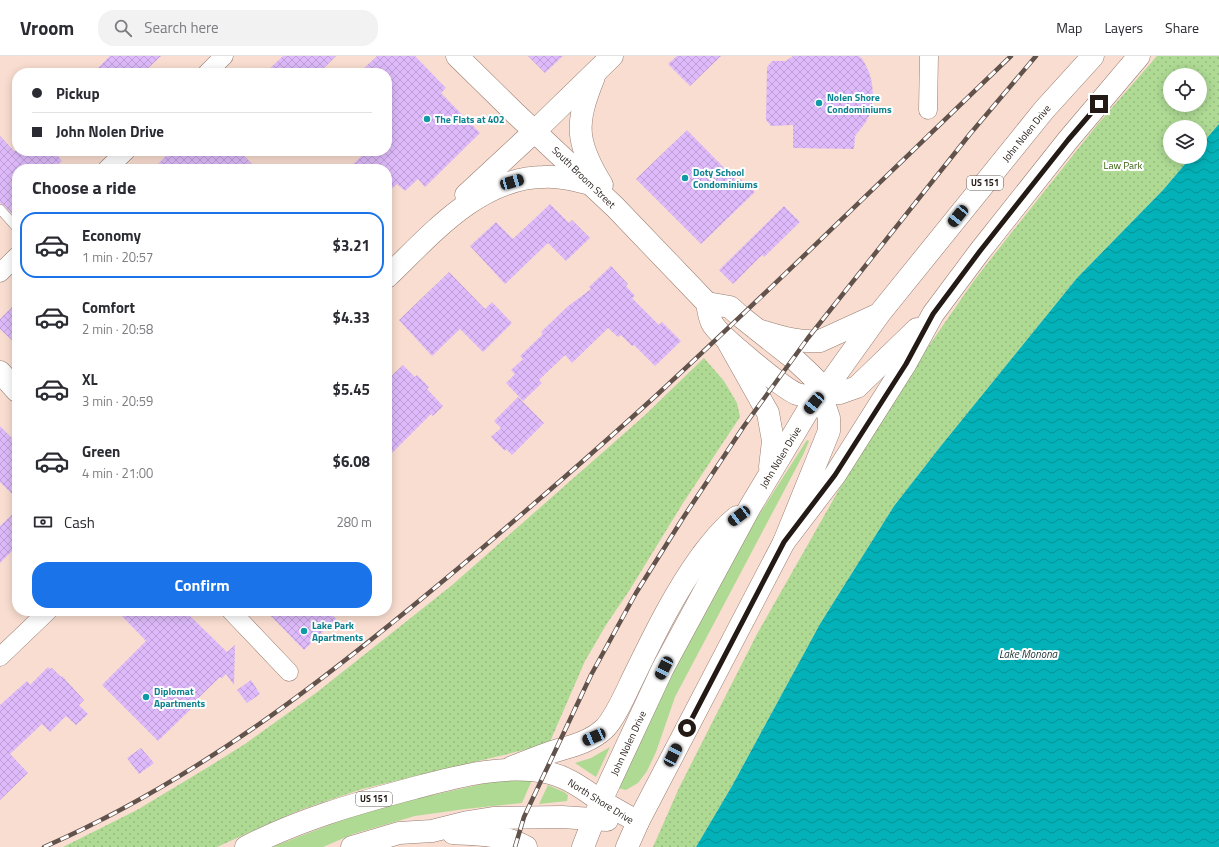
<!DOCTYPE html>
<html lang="en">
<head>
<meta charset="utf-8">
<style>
  body { margin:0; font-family:"Titillium Web",sans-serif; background:#f2f2f3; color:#2b2b33; height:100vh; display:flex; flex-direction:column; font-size:15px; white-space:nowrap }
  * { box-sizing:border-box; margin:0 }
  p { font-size:13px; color:#7c7c81 }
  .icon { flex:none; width:22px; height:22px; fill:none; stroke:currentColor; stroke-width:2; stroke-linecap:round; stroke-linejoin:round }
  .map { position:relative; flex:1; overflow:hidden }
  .details { position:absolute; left:12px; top:108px; width:380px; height:452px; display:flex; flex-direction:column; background:#fff; border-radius:16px; box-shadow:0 2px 10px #0003 }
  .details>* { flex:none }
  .top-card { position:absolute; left:12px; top:12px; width:380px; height:88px; border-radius:16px; box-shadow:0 2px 10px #0003; display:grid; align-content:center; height:88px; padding:0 20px; background:#fff }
  .controls { position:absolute; left:1163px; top:12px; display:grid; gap:8px }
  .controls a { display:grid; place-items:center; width:44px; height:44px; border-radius:50%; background:#fff; box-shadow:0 2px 10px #0003; font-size:20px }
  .end { position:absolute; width:18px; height:18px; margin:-9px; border:5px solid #231915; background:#fff; box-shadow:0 0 0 2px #fff }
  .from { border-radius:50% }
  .car { position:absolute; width:12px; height:24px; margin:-12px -6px; border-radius:5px; box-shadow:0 0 3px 1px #0007; background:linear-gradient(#222 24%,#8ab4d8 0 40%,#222 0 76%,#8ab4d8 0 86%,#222 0) }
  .top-card b { display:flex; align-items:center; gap:14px; height:38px; font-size:15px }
  .top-card b+b { border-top:1px solid #e1e1e2 }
  .top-card i { width:10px; height:10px; background:#2b2b33 }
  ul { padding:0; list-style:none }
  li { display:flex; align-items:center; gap:12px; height:66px; margin:0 8px 6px; padding:0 12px; border:2px solid transparent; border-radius:16px }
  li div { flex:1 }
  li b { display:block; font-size:15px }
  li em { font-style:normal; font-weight:700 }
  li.current { border-color:#1a73e8 }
  li>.icon { width:36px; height:36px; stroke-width:1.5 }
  h2 { padding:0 20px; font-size:18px; line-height:48px }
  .pay { display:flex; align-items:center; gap:10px; height:44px; padding:0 20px; font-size:15px }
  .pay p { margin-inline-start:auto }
  .button { display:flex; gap:8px; margin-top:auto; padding:8px 20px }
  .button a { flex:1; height:46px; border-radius:16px; background:#1a73e8; color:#fff; font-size:16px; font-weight:700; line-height:46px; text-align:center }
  header { display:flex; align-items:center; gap:24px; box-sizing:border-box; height:56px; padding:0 20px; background:#fff; border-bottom:1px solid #e1e1e2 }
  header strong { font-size:19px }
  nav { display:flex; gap:22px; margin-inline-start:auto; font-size:14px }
  .search { width:280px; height:36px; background:#f2f2f3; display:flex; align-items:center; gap:10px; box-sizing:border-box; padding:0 14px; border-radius:16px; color:#7c7c81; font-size:15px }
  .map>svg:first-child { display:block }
</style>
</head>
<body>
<header>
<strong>Vroom</strong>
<div class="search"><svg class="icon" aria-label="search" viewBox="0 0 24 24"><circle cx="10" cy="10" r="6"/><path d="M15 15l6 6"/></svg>Search here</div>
<nav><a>Map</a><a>Layers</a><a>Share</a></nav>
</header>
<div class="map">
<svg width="1219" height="791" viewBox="0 0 1219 791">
  <defs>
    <pattern id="park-dots" width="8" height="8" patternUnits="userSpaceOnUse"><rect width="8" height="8" fill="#aeda94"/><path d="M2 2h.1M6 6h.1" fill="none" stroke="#95ba7f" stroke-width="1.8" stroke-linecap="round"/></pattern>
    <pattern id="water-waves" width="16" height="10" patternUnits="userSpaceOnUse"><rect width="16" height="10" fill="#03b2b8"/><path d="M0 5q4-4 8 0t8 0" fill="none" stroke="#049094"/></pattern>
    <pattern id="building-cross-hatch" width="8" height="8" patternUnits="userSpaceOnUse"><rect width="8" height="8" fill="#debafa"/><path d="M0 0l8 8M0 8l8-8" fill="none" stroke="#be9fd5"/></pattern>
  </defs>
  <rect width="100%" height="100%" fill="#f9ddd0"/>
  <g fill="#aeda94">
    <polygon points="807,384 809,385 803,399 675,641 656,696 647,715 638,727 626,734 618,732 645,671 690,584 751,471"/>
    <polygon points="610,691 596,721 575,707 591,702"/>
    <polygon points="518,722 532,724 522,747 465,753 415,760 353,778 323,791 272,791 358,758 401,746 487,727"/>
    <polygon points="548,729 564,736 568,739 567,745 539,748"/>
  </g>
  <g fill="url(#park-dots)" fill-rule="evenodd">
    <path d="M1157 0H1219V68L1200 90V71H1170V101H1191L1163 134 1077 222 940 391 894 450 820 568 732 730 696 791H653L679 732 757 578 874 372 928 291 973 226 1004 186 1097 69ZM1170 19H1200V49H1170Z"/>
    <polygon points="704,302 724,325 737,347 740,361 683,447 629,535 606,569 585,605 549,688 362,733 300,754 217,791 63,791 137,754 210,710 245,688 316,637 451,530 644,360"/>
  </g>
  <polygon fill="url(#water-waves)" points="1219,68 1219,791 696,791 732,730 820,568 894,450 940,391 1077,222 1163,134 1191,101 1200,101 1200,90"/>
  <g fill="url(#building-cross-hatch)">
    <polygon points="110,0 161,0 143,17 93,17"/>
    <polygon points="283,0 336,0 319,17 265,17"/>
    <polygon points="377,0 415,0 446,32 441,37 480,77 425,131 418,123 405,135 397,128 387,137 387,113 348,113 367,95 387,95 387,17 359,17"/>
    <polygon points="528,0 563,0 545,17"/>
    <polygon points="677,0 721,0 690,30 668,8"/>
    <polygon points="793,0 859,0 863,4 869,16 872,27 873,40 871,55 866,66 855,80 854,93 793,92 793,69 771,70 766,64 767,11 772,5 786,5"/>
    <polygon points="687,74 738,126 741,123 755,136 701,188 636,123"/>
    <polygon points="0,80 14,95 54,95 62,105 53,113 17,113 17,151 11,157 4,149 0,147"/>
    <polygon points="171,95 239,95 257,113 153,113"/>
    <polygon points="550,148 569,167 572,164 590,182 566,205 548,187 505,228 470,190 496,166 513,183"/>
    <polygon points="784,150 800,166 764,201 762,199 733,228 719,214"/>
    <polygon points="611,210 628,228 626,230 635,240 632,242 659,269 662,266 681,285 655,310 634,289 632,290 621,279 618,281 608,272 572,307 565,299 539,324 542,327 523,345 506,327 515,318 511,314 523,303 520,300 543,278 541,276 567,251 591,233 589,231"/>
    <polygon points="449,216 485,253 492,246 512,267 483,296 460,273 432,300 399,264"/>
    <polygon points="17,246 17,289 0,273 0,263"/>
    <polygon points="403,309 415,321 417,319 429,331 427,333 443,350 433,360 431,358 387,402 387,324"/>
    <polygon points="518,341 544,367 512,399 506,393 505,395 491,381 501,372 494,365"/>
    <polygon points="0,370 17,387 17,443 0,426"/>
    <polygon points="17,454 17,490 0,507 0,470"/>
    <polygon points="117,555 185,555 227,596 235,589 234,629 226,618 222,622 220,621 189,651 191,653 158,685 102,629 146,585"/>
    <polygon points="266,555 329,555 336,563 304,594"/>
    <polygon points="48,611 50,613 52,612 61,621 62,620 84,644 79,649 88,658 76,669 66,660 50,676 42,668 10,698 28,717 0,744 0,649 27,625 30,629"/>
    <polygon points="251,624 260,638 247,647 237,634"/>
    <polygon points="141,692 154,707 139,718 127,702"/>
  </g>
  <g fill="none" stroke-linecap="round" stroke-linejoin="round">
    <defs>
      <polyline id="lane" points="0,153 17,172"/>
      <g id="street">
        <polyline points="207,17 224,0"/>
        <polyline points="928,54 929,0"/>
        <polyline points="107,113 126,95"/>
        <polyline points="0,217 17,200"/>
        <polyline points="231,555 289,616"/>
        <polyline points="0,601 48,555"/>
      </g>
      <g id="secondary">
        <path d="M457 0 516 58 615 151 707 247C708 253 709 261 712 267 718 279 784 333 797 338 805 341 813 339 821 338L816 324 809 317 793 302 740 260 730 251 707 247"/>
        <path d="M594 21C575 68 575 85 602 129"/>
        <polyline points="466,139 535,75 612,0"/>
        <path d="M387 221C430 180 478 122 543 121 559 120 575 124 591 128"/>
        <polyline points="0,316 17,335"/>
      </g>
      <g id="primary">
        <path d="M758 274C778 280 798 287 820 285L877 259"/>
        <polyline points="727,284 768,357 773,385 770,411"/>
        <polyline points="821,338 840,337 857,331 917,273"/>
        <polyline points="784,486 835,419 906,307 933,258 980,195 1068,84 1139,0"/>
        <path d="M512 711C526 706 540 700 555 695 572 690 590 686 604 673 615 663 628 632 635 618 655 577 675 536 702 499 713 485 723 472 737 461"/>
        <path d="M453 777C479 779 504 778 526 791"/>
        <path d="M246 791C301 763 354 748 414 732 456 721 502 708 545 716 567 720 583 733 601 745 613 752 626 759 638 766"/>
        <polyline points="352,791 399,777 432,775 468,766 493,762 562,761 607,764"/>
        <polyline points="583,791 601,745 663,612 750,451 807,356 832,324 880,257 1044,54 1093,0"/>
        <polyline points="627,791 638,766 784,486 829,375 829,362 821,338"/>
      </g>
    </defs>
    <use href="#lane" stroke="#967d71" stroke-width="10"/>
    <use href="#street" stroke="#967d71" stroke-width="19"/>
    <use href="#secondary" stroke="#967d71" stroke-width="23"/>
    <use href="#primary" stroke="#967d71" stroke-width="23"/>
    <use href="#lane" stroke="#fff" stroke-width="9"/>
    <use href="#street" stroke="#fff" stroke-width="18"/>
    <use href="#secondary" stroke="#fff" stroke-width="22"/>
    <use href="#primary" stroke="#fff" stroke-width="22"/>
    <defs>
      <g id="rail">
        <path d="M44 791C207 720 345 608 480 494 541 442 601 390 660 336 779 226 894 112 1011 0"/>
        <polyline points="515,791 524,761 591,619 636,537 683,462 744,370 808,282 970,78 1036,0"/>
      </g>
    </defs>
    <use href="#rail" stroke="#61524b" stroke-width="4.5"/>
    <use href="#rail" stroke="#fff" stroke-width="3" stroke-dasharray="9" stroke-linecap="butt"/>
  </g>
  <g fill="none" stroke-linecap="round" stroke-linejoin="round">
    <polyline stroke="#231915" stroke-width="5" points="687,672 784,486 835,419 906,308 933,258 980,195 1068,84 1099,48"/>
  </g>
  <g fill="#0f9aa8" stroke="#fff" stroke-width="1.5">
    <circle cx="819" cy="47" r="4"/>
    <circle cx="427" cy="63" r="4"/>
    <circle cx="685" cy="122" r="4"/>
    <circle cx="304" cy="575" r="4"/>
    <circle cx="146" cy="641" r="4"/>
  </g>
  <g text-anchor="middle" stroke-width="4" stroke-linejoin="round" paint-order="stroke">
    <g fill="#fff" stroke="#655e5b" stroke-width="1">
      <rect x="967" y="120" width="36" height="14" rx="3"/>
      <rect x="356" y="736" width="36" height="14" rx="3"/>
    </g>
    <g font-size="9" font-weight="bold" fill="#231915">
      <text x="985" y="130">US 151</text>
      <text x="374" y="746">US 151</text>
    </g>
    <g font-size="10" font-weight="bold" fill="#0d838f" stroke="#fff" text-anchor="start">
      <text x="827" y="45">Nolen Shore<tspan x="827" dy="12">Condominiums</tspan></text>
      <text x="435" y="67">The Flats at 402</text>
      <text x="693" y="120">Doty School<tspan x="693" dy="12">Condominiums</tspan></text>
      <text x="312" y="573">Lake Park<tspan x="312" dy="12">Apartments</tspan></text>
      <text x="154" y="639">Diplomat<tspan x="154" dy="12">Apartments</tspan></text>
    </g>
    <g font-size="10" fill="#231915" stroke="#fff">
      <text transform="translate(1026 77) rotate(-51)" y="4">John Nolen Drive</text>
      <text transform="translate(584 121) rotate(44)" y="4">South Broom Street</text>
      <text transform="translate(780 401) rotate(-59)" y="4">John Nolen Drive</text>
      <text transform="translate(628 687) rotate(-65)" y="4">John Nolen Drive</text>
      <text transform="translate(601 745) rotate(32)" y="4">North Shore Drive</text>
    </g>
    <g font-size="10" fill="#35600e" stroke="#fff">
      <text x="1123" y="113">Law Park</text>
    </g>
    <g font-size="11" font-style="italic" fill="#203738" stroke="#fff">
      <text x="1028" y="602">Lake Monona</text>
    </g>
  </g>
</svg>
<div class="controls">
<a><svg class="icon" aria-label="locate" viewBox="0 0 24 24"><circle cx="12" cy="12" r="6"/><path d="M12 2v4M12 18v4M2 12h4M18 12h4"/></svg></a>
<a><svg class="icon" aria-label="layers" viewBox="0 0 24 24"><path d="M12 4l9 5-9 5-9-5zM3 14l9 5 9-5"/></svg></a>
</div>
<i class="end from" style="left:687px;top:672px"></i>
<i class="end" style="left:1099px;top:48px"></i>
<i class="car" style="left:512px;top:126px;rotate:74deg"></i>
<i class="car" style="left:958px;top:160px;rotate:219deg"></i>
<i class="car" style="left:814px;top:347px;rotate:219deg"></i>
<i class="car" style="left:739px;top:460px;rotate:233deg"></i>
<i class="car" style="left:664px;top:612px;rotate:207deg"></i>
<i class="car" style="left:594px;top:681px;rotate:246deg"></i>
<i class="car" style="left:673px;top:699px;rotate:27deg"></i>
<div class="top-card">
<b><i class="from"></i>Pickup</b>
<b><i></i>John Nolen Drive</b>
</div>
<section class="details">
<h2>Choose a ride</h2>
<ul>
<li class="current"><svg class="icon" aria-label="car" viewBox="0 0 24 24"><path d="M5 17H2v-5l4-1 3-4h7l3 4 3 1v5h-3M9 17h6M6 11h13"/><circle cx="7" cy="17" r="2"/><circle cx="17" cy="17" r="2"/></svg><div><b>Economy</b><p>1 min · 20:57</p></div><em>$3.21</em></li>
<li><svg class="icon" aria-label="car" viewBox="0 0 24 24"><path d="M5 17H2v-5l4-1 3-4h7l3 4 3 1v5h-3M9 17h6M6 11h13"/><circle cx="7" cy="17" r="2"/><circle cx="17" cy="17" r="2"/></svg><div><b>Comfort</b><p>2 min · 20:58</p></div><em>$4.33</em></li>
<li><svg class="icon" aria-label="car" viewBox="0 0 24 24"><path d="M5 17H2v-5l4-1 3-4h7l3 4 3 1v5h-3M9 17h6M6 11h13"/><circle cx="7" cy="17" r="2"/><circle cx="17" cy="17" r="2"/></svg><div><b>XL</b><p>3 min · 20:59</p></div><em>$5.45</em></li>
<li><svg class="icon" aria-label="car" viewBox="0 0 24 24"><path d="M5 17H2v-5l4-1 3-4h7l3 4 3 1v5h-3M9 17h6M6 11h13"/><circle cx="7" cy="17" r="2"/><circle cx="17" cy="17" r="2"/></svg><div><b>Green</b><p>4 min · 21:00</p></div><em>$6.08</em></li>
</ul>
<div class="pay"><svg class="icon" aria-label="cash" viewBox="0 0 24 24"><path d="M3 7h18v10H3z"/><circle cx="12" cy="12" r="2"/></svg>Cash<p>280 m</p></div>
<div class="button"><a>Confirm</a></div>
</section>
</div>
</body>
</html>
